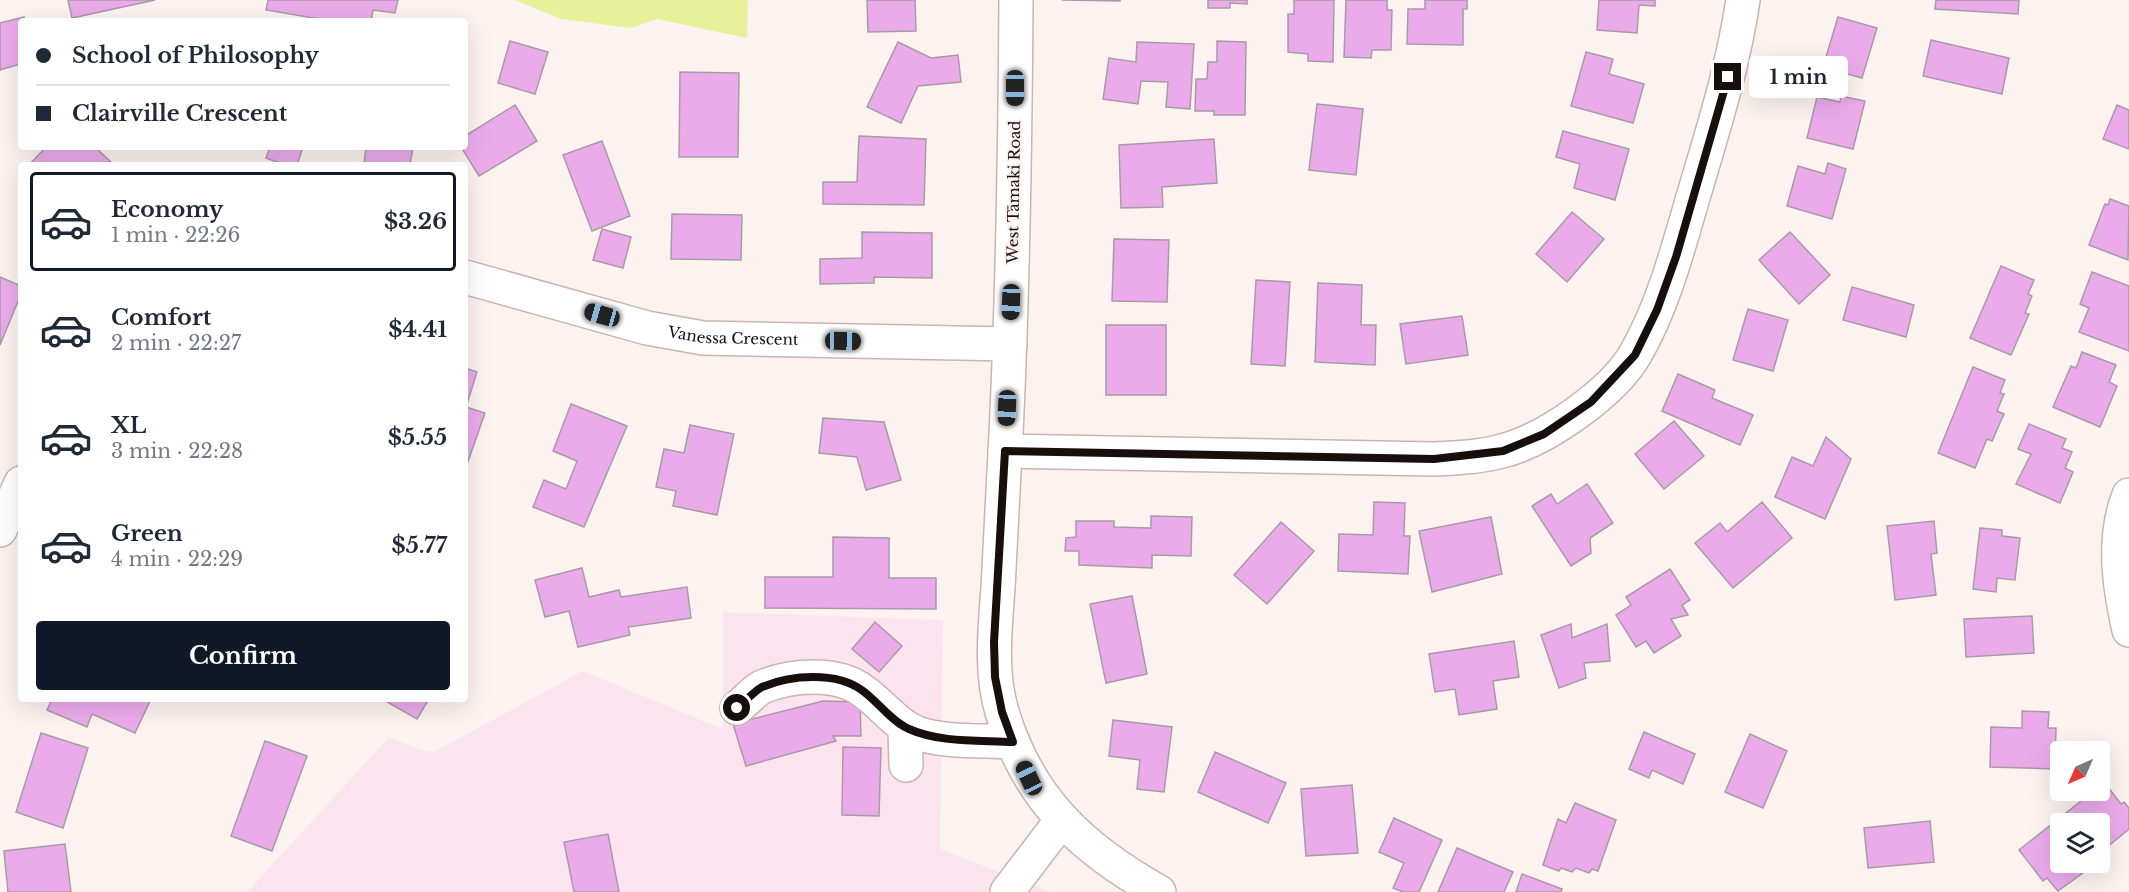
<!DOCTYPE html>
<html lang="en">
<head>
<meta charset="utf-8">
<style>
  body { margin:0; font-family:"Libre Baskerville",serif; background:#f6f6f7; color:#1f2937; height:100vh; display:flex; flex-direction:column; font-size:22px; white-space:nowrap }
  * { box-sizing:border-box; margin:0 }
  p { font-size:20px; color:#747a83 }
  .icon { flex:none; width:33px; height:33px; fill:none; stroke:currentColor; stroke-width:2; stroke-linecap:round; stroke-linejoin:round }
  .map { position:relative; flex:1; overflow:hidden }
  .side { position:absolute; left:18px; top:162px; width:450px; height:540px; display:flex; flex-direction:column; background:#fff; border-radius:6px; box-shadow:0 6px 24px #0002 }
  .side>* { flex:none }
  .banner { position:absolute; left:18px; top:18px; width:450px; height:132px; border-radius:6px; box-shadow:0 6px 24px #0002; display:grid; align-content:center; height:132px; padding:0 18px; background:#fff }
  .needle { width:39px; rotate:225deg }
  .buttons { position:absolute; left:2050px; top:741px; display:grid; gap:12px }
  .buttons a { display:grid; place-items:center; width:60px; height:60px; border-radius:6px; background:#fff; box-shadow:0 6px 24px #0002; font-size:30px }
  .end { position:absolute; width:27px; height:27px; margin:-14px; border:8px solid #160f0c; background:#fff; box-shadow:0 0 0 3px #fff }
  .from { border-radius:50% }
  .bubble { position:absolute; height:42px; border-radius:6px; background:#fff; box-shadow:0 6px 24px #0002; font-size:20px; font-weight:700; line-height:42px; text-align:center }
  .car { position:absolute; width:18px; height:36px; margin:-18px -9px; border-radius:8px; box-shadow:0 0 4px 2px #0007; background:linear-gradient(#222 24%,#8ab4d8 0 40%,#222 0 76%,#8ab4d8 0 86%,#222 0) }
  .banner b { display:flex; align-items:center; gap:21px; height:57px; font-size:22px }
  .banner b+b { border-top:2px solid #e0e1e3 }
  .banner i { width:15px; height:15px; background:#1f2937 }
  ul { padding:10px 0 0; list-style:none }
  li { display:flex; align-items:center; gap:18px; height:99px; margin:0 12px 9px; padding:0 6px; border:3px solid transparent; border-radius:6px }
  li div { flex:1 }
  li b { display:block; font-size:22px }
  li em { font-style:normal; font-weight:700 }
  li.active { border-color:#111827 }
  li>.icon { width:54px; height:54px; stroke-width:1.5 }
  .cta { display:flex; gap:12px; margin-top:auto; padding:12px 18px }
  .cta a { flex:1; height:69px; border-radius:6px; background:#111827; color:#fff; font-size:24px; font-weight:700; line-height:69px; text-align:center }
  .map>svg:first-child { display:block }
</style>
</head>
<body>
<div class="map">
<svg width="2129" height="892" viewBox="0 0 2129 892">
  <rect width="100%" height="100%" fill="#fcf3f0"/>
  <polygon fill="#fce4ef" points="723,612 943,620 940,849 1051,892 247,892 389,737 421,750 434,752 583,671 723,729"/>
  <polygon fill="#e7f19a" points="515,0 748,0 747,38 657,19 631,28 561,19"/>
  <g fill="#ebabeb" stroke="#a99aa8" stroke-width="1.5">
    <polygon points="68,0 155,0 72,18"/>
    <polygon points="268,0 398,0 395,13 373,10 371,21 331,21 266,10"/>
    <polygon points="867,0 915,0 916,31 868,32"/>
    <polygon points="1062,0 1120,0 1120,1"/>
    <polygon points="1208,0 1247,0 1247,4 1230,3 1230,8 1208,8"/>
    <polygon points="1294,0 1334,0 1333,62 1308,61 1308,54 1288,52 1288,14 1294,14"/>
    <polygon points="1346,0 1387,0 1387,10 1392,10 1391,50 1372,50 1371,58 1344,57"/>
    <polygon points="1425,0 1467,0 1467,9 1463,9 1463,45 1407,44 1408,9 1425,9"/>
    <polygon points="1599,0 1655,0 1655,6 1639,5 1637,33 1597,30"/>
    <polygon points="1936,0 2019,0 2018,14 1935,9"/>
    <polygon points="24,17 25,21 21,21 21,64 0,70 0,23"/>
    <polygon points="1838,17 1877,28 1862,78 1823,67"/>
    <polygon points="1931,40 2009,58 2002,94 1923,76"/>
    <polygon points="510,41 548,52 535,94 498,83"/>
    <polygon points="1217,41 1246,42 1245,115 1214,115 1214,111 1195,111 1196,79 1207,79 1208,62 1217,62"/>
    <polygon points="898,42 931,58 958,55 961,82 918,86 901,123 867,107"/>
    <polygon points="1137,42 1194,44 1190,109 1166,107 1168,82 1141,81 1138,104 1103,99 1109,58 1136,62"/>
    <polygon points="1586,52 1613,59 1609,74 1644,84 1633,123 1571,106"/>
    <polygon points="680,72 739,73 738,157 679,157"/>
    <polygon points="1841,96 1865,101 1853,149 1807,138 1817,97 1840,102"/>
    <polygon points="1317,104 1363,109 1356,175 1309,170"/>
    <polygon points="515,105 537,141 479,176 461,147 465,147 465,136"/>
    <polygon points="2117,105 2129,110 2129,149 2103,139"/>
    <polygon points="1563,131 1629,149 1615,200 1574,188 1580,164 1556,157"/>
    <polygon points="859,136 926,139 924,205 823,204 823,182 857,182"/>
    <polygon points="1214,139 1217,183 1162,187 1163,207 1121,208 1119,145"/>
    <polygon points="602,141 630,216 592,231 563,155"/>
    <polygon points="46,147 95,147 114,165 29,165"/>
    <polygon points="270,147 303,147 297,165 286,165 266,158"/>
    <polygon points="366,147 413,147 410,165 364,165"/>
    <polygon points="1828,163 1846,169 1832,219 1787,206 1798,166 1825,174"/>
    <polygon points="2110,199 2129,206 2128,260 2089,245 2105,204 2108,205"/>
    <polygon points="1572,212 1604,239 1567,282 1536,254"/>
    <polygon points="672,214 742,215 741,260 671,259"/>
    <polygon points="602,229 631,237 623,268 593,260"/>
    <polygon points="862,232 932,233 932,278 874,277 874,283 820,284 820,259 862,258"/>
    <polygon points="1790,232 1830,275 1799,304 1759,260"/>
    <polygon points="1114,239 1169,240 1167,302 1112,301"/>
    <polygon points="2001,266 2034,280 2028,294 2032,296 2025,313 2029,314 2011,355 1970,338"/>
    <polygon points="2092,272 2129,286 2129,351 2079,332 2089,308 2080,304"/>
    <polygon points="0,277 21,286 21,294 0,345"/>
    <polygon points="1256,280 1290,282 1285,366 1251,364"/>
    <polygon points="1318,283 1362,285 1361,325 1376,325 1375,365 1315,362"/>
    <polygon points="1852,287 1914,305 1906,337 1843,320"/>
    <polygon points="1748,309 1788,320 1773,371 1733,360"/>
    <polygon points="1462,316 1468,355 1406,364 1400,324"/>
    <rect x="1106" y="325" width="60" height="70"/>
    <polygon points="2082,352 2116,365 2109,382 2117,386 2100,427 2053,407 2071,366 2076,368"/>
    <polygon points="1973,367 2005,380 2000,393 2004,394 1997,411 2004,414 1992,441 1987,439 1975,468 1938,453"/>
    <polygon points="465,368 477,372 466,407 485,413 465,470"/>
    <polygon points="1678,374 1715,390 1712,398 1753,415 1740,445 1662,411"/>
    <polygon points="571,404 627,426 584,527 533,507 544,480 566,489 577,461 553,451"/>
    <polygon points="823,418 884,422 901,480 866,490 857,457 819,453"/>
    <polygon points="1674,421 1704,456 1664,489 1635,454"/>
    <polygon points="2029,424 2066,439 2062,448 2072,452 2065,468 2073,472 2060,503 2016,484 2031,454 2018,449"/>
    <polygon points="690,425 734,434 717,515 673,506 676,491 656,487 664,449 684,453"/>
    <polygon points="1826,437 1851,459 1825,519 1775,497 1792,457 1813,466"/>
    <polygon points="1587,484 1613,523 1590,538 1591,553 1571,566 1532,506 1551,494 1557,504"/>
    <polygon points="1374,502 1405,503 1404,536 1410,536 1408,574 1338,571 1339,534 1373,535"/>
    <polygon points="1762,502 1792,538 1733,588 1695,543 1720,523 1727,532"/>
    <polygon points="1151,516 1192,517 1191,556 1152,555 1152,568 1079,565 1079,551 1065,551 1066,538 1076,537 1076,521 1114,521 1114,527 1151,528"/>
    <polygon points="1491,517 1502,574 1432,592 1419,531"/>
    <polygon points="1934,521 1937,553 1931,554 1936,595 1895,600 1887,526"/>
    <polygon points="1281,522 1314,551 1267,604 1234,575"/>
    <polygon points="1980,528 2002,530 2002,536 2020,538 2015,580 1997,578 1996,592 1973,589"/>
    <polygon points="833,537 889,538 889,578 936,578 936,609 765,608 765,577 833,577"/>
    <polygon points="582,568 589,597 619,590 621,597 687,587 691,618 628,627 630,635 578,647 569,611 545,617 535,580"/>
    <polygon points="1670,569 1690,600 1682,605 1688,615 1671,619 1681,636 1654,653 1646,641 1636,647 1616,615 1631,605 1626,597"/>
    <polygon points="1132,596 1147,674 1106,683 1090,604"/>
    <polygon points="2032,616 2034,653 1966,657 1964,619"/>
    <polygon points="875,622 902,646 879,672 852,649"/>
    <polygon points="1571,624 1572,638 1607,624 1610,661 1584,663 1586,678 1559,688 1541,635"/>
    <polygon points="1514,641 1519,677 1493,681 1497,709 1459,715 1455,689 1435,692 1429,654"/>
    <polygon points="52,699 151,699 135,733 92,714 87,727 47,710"/>
    <polygon points="382,699 429,699 417,719"/>
    <polygon points="823,701 860,702 861,736 833,736 836,741 746,766 733,724"/>
    <polygon points="2022,711 2049,712 2048,728 2056,728 2055,769 1990,767 1991,727 2022,728"/>
    <polygon points="1113,720 1172,727 1164,792 1137,789 1140,760 1109,756"/>
    <polygon points="1644,732 1695,754 1683,784 1652,770 1649,778 1629,769"/>
    <polygon points="41,733 88,748 63,828 16,812"/>
    <polygon points="1750,734 1787,751 1763,808 1725,792"/>
    <polygon points="265,741 307,756 272,851 231,836"/>
    <polygon points="843,747 881,748 879,816 842,815"/>
    <polygon points="1215,752 1286,783 1268,823 1198,792"/>
    <polygon points="1352,785 1358,853 1306,856 1301,789"/>
    <polygon points="2102,786 2105,789 2108,787 2121,804 2124,802 2129,808 2129,829 2100,853 2100,824 2061,824 2061,862 2088,862 2091,867 2058,891 2047,878 2043,881 2019,850 2095,790 2100,790"/>
    <polygon points="1575,803 1616,820 1598,871 1592,869 1589,873 1576,868 1572,872 1561,868 1559,871 1543,865 1558,819 1566,823"/>
    <polygon points="1394,818 1442,840 1419,892 1403,892 1393,888 1404,863 1379,852"/>
    <polygon points="1930,821 1934,862 1868,868 1864,828"/>
    <polygon points="608,834 619,892 574,892 564,842"/>
    <polygon points="65,844 71,892 8,892 4,851"/>
    <polygon points="1457,848 1513,872 1504,892 1438,892"/>
    <polygon points="1522,874 1562,889 1561,892 1516,892"/>
  </g>
  <g fill="none" stroke-linecap="round" stroke-linejoin="round">
    <defs>
      <g id="minor">
        <path d="M1016 0C1015 151 1013 302 1005 453 1003 498 1000 543 998 588 995 629 990 672 1002 712 1028 799 1082 849 1159 892"/>
        <path id="s1" d="M465 277 647 328 703 338 1010 344"/>
        <path d="M1005 451 1434 459C1457 458 1480 457 1502 451 1546 440 1614 392 1636 353 1664 304 1678 248 1694 194 1713 130 1733 67 1743 0"/>
        <path d="M2129 495C2112 538 2119 586 2129 630"/>
        <polyline points="0,530 21,483"/>
        <path d="M737 708C745 702 753 692 762 687 790 675 837 671 863 691 882 704 896 725 917 733 946 743 983 740 1013 742"/>
        <polyline points="905,728 906,765"/>
        <polyline points="1007,892 1061,821"/>
      </g>
    </defs>
    <use href="#minor" stroke="#cab4ad" stroke-width="36"/>
    <use href="#minor" stroke="#fff" stroke-width="33"/>
  </g>
  <g fill="none" stroke-linecap="round" stroke-linejoin="round">
    <path stroke="#160f0c" stroke-width="8" d="M737 708C745 702 753 692 762 687 790 675 837 671 863 691 878 702 892 722 909 729 940 743 980 740 1013 742L1002 712 995 677 994 642 1005 451 1434 459 1503 451 1544 434 1591 402 1635 355 1657 310 1676 257 1728 77"/>
  </g>
  <g text-anchor="middle" stroke-width="4.5" stroke-linejoin="round" paint-order="stroke">
    <g font-size="15" fill="#160f0c" stroke="#fcf3f0">
      <text transform="translate(1014 192) rotate(-89)" y="5">West Tāmaki Road</text>
      <text dy="5" stroke="none"><textPath href="#s1" startOffset="276">Vanessa Crescent</textPath></text>
    </g>
  </g>
</svg>
<div class="buttons">
<a><svg class="needle" viewBox="-14 -14 28 28"><path d="M0-13l5 13h-10z" fill="#e53935"/><path d="M0 13l5-13h-10z" fill="#747a83"/></svg></a>
<a><svg class="icon" aria-label="layers" viewBox="0 0 24 24"><path d="M12 4l9 5-9 5-9-5zM3 14l9 5 9-5"/></svg></a>
</div>
<i class="end from" style="left:737px;top:708px"></i>
<i class="end" style="left:1728px;top:77px"></i>
<div class="bubble" style="left:1749px;top:56px;width:99px">1 min</div>
<i class="car" style="left:1015px;top:88px;rotate:180deg"></i>
<i class="car" style="left:1011px;top:302px;rotate:182deg"></i>
<i class="car" style="left:602px;top:315px;rotate:286deg"></i>
<i class="car" style="left:843px;top:341px;rotate:91deg"></i>
<i class="car" style="left:1007px;top:408px;rotate:182deg"></i>
<i class="car" style="left:1029px;top:778px;rotate:335deg"></i>
<div class="banner">
<b><i class="from"></i>School of Philosophy</b>
<b><i></i>Clairville Crescent</b>
</div>
<section class="side">
<ul>
<li class="active"><svg class="icon" aria-label="car" viewBox="0 0 24 24"><path d="M5 17H2v-5l4-1 3-4h7l3 4 3 1v5h-3M9 17h6M6 11h13"/><circle cx="7" cy="17" r="2"/><circle cx="17" cy="17" r="2"/></svg><div><b>Economy</b><p>1 min · 22:26</p></div><em>$3.26</em></li>
<li><svg class="icon" aria-label="car" viewBox="0 0 24 24"><path d="M5 17H2v-5l4-1 3-4h7l3 4 3 1v5h-3M9 17h6M6 11h13"/><circle cx="7" cy="17" r="2"/><circle cx="17" cy="17" r="2"/></svg><div><b>Comfort</b><p>2 min · 22:27</p></div><em>$4.41</em></li>
<li><svg class="icon" aria-label="car" viewBox="0 0 24 24"><path d="M5 17H2v-5l4-1 3-4h7l3 4 3 1v5h-3M9 17h6M6 11h13"/><circle cx="7" cy="17" r="2"/><circle cx="17" cy="17" r="2"/></svg><div><b>XL</b><p>3 min · 22:28</p></div><em>$5.55</em></li>
<li><svg class="icon" aria-label="car" viewBox="0 0 24 24"><path d="M5 17H2v-5l4-1 3-4h7l3 4 3 1v5h-3M9 17h6M6 11h13"/><circle cx="7" cy="17" r="2"/><circle cx="17" cy="17" r="2"/></svg><div><b>Green</b><p>4 min · 22:29</p></div><em>$5.77</em></li>
</ul>
<div class="cta"><a>Confirm</a></div>
</section>
</div>
</body>
</html>
